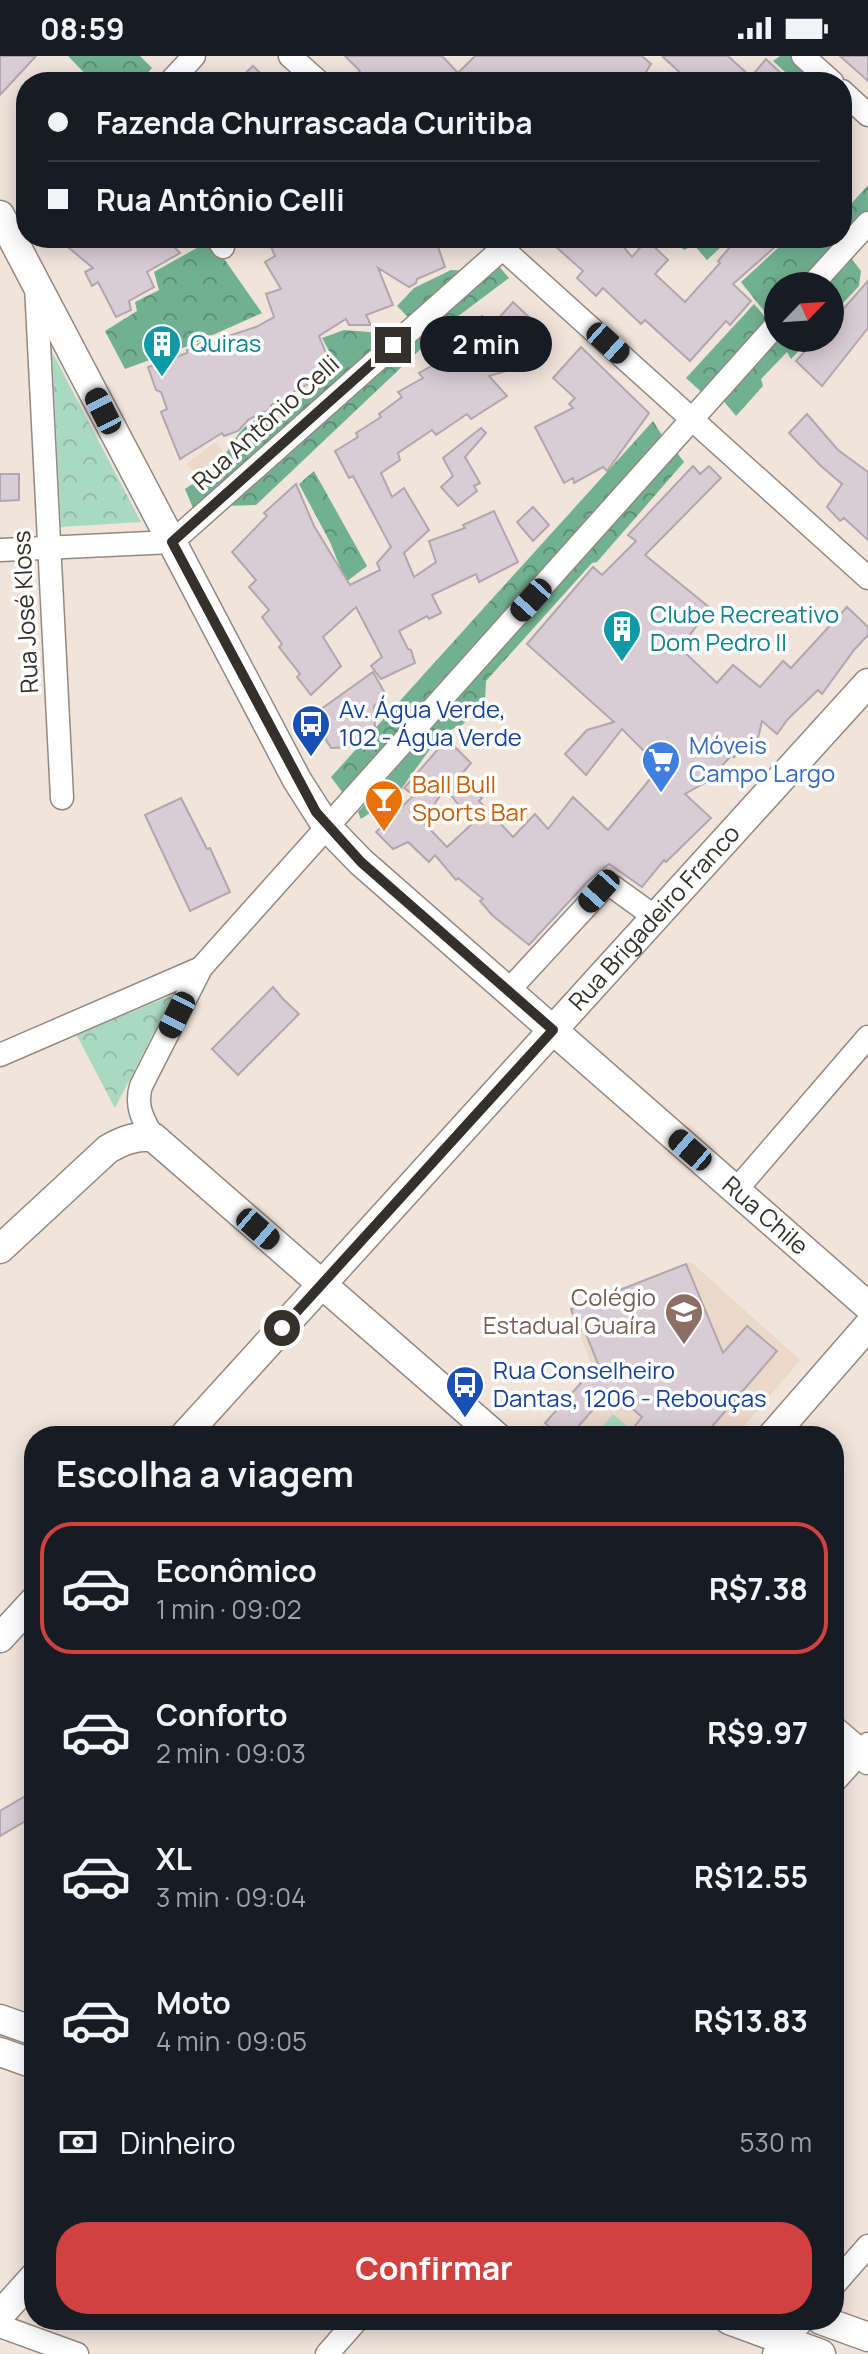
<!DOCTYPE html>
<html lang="pt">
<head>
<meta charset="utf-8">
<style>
  body { margin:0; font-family:Manrope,sans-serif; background:#20242c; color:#f1f3f6; height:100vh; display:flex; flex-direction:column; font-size:30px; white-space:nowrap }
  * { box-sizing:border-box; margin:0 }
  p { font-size:26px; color:#9ea1a6 }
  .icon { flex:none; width:44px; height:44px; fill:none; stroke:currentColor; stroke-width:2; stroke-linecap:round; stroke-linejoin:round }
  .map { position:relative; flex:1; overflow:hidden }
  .panel { position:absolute; left:24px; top:1370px; width:820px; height:904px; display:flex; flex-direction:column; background:#171b24; border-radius:32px; box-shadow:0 4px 20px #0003 }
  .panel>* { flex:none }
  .guide { position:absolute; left:16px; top:16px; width:836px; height:176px; border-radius:32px; box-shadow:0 4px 20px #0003; display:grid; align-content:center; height:176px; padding:0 32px; background:#171b24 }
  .needle { width:52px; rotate:65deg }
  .fabs { position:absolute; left:764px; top:216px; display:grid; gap:16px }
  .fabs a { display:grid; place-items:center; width:80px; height:80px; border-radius:50%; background:#171b24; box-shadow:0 4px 20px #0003; font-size:40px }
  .end { position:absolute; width:36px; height:36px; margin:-18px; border:10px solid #34302c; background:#fff; box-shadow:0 0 0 4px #fff }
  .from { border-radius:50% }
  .bubble { position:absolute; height:56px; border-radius:28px; background:#171b24; box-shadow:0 4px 20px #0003; font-size:26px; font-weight:700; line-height:56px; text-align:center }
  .car { position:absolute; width:24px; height:48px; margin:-24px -12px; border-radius:10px; box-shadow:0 0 6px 2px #0007; background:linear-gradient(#222 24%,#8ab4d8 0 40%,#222 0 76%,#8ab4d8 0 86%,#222 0) }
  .guide b { display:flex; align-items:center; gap:28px; height:76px; font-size:30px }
  .guide b+b { border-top:2px solid #363941 }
  .guide i { width:20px; height:20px; background:#f1f3f6 }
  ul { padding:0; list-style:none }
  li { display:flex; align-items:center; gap:24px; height:132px; margin:0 16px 12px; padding:0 16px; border:4px solid transparent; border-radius:32px }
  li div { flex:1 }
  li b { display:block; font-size:30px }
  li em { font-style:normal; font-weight:700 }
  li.on { border-color:#d0413f }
  li>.icon { width:72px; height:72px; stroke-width:1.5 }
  h2 { padding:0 32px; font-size:36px; line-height:96px }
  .pay { display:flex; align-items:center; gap:20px; height:88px; padding:0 32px; font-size:30px }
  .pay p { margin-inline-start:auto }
  .primary-button { display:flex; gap:16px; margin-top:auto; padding:16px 32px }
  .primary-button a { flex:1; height:92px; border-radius:32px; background:#d0413f; color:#fff; font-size:32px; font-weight:700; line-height:92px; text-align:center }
  .status { display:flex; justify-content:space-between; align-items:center; height:56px; padding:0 40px; background:#171b24; direction:ltr }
  .status svg { height:22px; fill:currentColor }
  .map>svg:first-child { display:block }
</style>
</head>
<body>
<div class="status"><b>08:59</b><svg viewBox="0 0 49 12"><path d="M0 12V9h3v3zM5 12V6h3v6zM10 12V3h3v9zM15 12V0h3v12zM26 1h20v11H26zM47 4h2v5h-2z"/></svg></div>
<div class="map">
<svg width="868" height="2298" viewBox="0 0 868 2298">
  <defs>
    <pattern id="forest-crowns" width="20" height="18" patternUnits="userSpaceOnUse" patternTransform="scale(2)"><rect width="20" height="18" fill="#71b192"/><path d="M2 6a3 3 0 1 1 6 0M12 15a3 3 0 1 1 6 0" fill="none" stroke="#5e9077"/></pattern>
    <pattern id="park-crowns" width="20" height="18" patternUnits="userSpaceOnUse" patternTransform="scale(2)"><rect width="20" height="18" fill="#aad9c1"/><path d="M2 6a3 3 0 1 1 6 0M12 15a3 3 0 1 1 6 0" fill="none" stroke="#93bba6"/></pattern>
  </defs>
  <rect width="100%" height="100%" fill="#f0e4db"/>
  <polygon fill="#edd9ca" points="216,386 224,397 209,417 198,419 186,408"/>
  <polygon fill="#ead8c9" points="691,1206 800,1304 736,1380 542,1380 537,1375 593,1313 571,1253"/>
  <g fill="url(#forest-crowns)">
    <polygon points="68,0 140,0 152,12 140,26 93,26"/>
    <polygon points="780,0 791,0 819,26 796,26 773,5"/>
    <polygon points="868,129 868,170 813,230 778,230 778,268 776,270 741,226 789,182 842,182 842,158"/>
    <polygon points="671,182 714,182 721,191 707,204 694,189 684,194"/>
    <polygon points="211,184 262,257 188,290 125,313 105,275 137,255 135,246 159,234 154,216"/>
    <polygon points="852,203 861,215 859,230 830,261 830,230 827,230"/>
    <polygon points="497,208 509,222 445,270 256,449 222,450"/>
    <polygon points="451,214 469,215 413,266 397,250 414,232"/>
    <polygon points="754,248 774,271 708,342 686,322"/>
    <path d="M344 274 369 276 390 284 196 459 185 433C193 426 204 425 211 418 226 403 232 381 248 368 258 361 273 362 283 356 303 346 324 322 333 302L322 282Z"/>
    <polygon points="778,282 811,282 791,303 787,296 761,323 763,330 736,360 721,342"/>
    <polygon points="653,365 668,389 354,752 331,721"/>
    <polygon points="675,394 684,406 597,506 592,507 486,625 485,647 462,669 441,678 383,758 374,754 361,763 358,756"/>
    <polygon points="314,415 367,510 346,526 330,486 299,428"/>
  </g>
  <g fill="url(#park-crowns)">
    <polygon points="52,296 141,466 61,471"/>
    <polygon points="173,939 115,1052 76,978"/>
  </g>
  <polygon fill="#aad9c1" points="613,1358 628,1371 621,1380 594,1380"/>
  <g fill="#d9ccd5" stroke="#b2a6ae" stroke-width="2" fill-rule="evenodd">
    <polygon points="0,0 36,0 0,39"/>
    <polygon points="345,0 442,0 458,17 475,0 642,0 651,8 640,26 349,26 360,15"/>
    <polygon points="662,0 728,0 751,21 766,3 790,26 690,26"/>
    <polygon points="840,0 868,0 868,25"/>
    <polygon points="253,10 269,26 236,26"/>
    <polygon points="79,182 166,182 180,197 147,216 154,231 129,245 131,254 116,261 98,226 92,230 85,216 93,212 69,192"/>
    <polygon points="267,182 293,182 298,190 313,182 435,182 445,211 417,223 416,227 409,231 378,212 393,249 366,259 371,269 349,269 346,263 319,280 327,300 310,327 271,349 271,353 249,363 238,375 224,380 222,377 180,403 161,356 167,353 161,336 156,334 148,311 187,297 187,294 201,287 224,287 222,282 256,271 274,261 266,238 281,233 265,206 275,200"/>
    <polygon points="546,182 616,182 632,201 647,184 668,204 655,218 685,246 720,207 718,205 731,190 722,182 785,182 733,228 751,245 730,269 726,265 690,305 645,264 641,268 603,232 596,240 577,222 583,215"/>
    <polygon points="868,225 868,272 822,330 796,305 817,282 830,282 830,268"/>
    <polygon points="513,246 535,267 516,295 517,298 501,308 506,315 489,320 507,340 471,363 467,358 436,379 432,374 398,397 400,404 381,417 392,441 404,432 429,474 404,497 414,521 436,506 429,485 465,472 463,469 494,455 518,506 479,526 476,518 432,539 441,557 429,563 427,560 399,575 408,593 411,594 415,607 381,623 371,610 382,601 356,551 323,581 341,610 311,639 297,621 300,618 279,591 282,588 262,561 269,554 249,531 256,524 232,496 267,460 264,457 296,428 314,470 350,529 380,514 377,507 391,491 353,420 349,422 335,395 358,381 356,377 381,361 379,358 402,341 398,336 423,322 419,317 444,303 439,296 463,279 461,277 482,260 490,272"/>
    <polygon points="581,291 649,357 607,415 603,411 574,427 573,422 564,427 535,371 573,352 569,348 575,342 553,322"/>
    <polygon points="807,358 838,394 868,416 868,484 844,462 840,465 827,451 842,428 821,410 789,377"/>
    <polygon points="481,372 486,377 465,401 480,427 474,430 477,435 458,450 441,431 453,420 443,402"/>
    <path d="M693 410 700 418 709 410 721 422 645 499 710 552 680 592 717 627 733 609 760 631 783 605 791 612 847 551 868 571V579L854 594 822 638 818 634 788 663 777 678 762 665 756 691 749 696 738 697 734 701 731 700 708 725 685 738 711 762 666 806 664 804 642 831 609 808 588 825 529 889 492 859 480 845 483 843 458 822 456 824 435 799 429 806 408 786 393 793 376 776 414 739 404 732 447 683 471 707 460 720 482 742 479 745 513 781 535 758 548 773 573 741 608 774 660 711 622 673 586 719 565 698 587 674 614 666 527 588 593 511 602 519 636 485 628 479ZM445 732 473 767 447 791 423 766Z"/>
    <polygon points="0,418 19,418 19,444 0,445"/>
    <polygon points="533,451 549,469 533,485 517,466"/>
    <polygon points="373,616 386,639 374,650 375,673 351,691 331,692 313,662 317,656"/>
    <polygon points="181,742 207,793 210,792 230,836 190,855 145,759"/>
    <polygon points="273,931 283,943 299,958 238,1019 212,993"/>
    <polygon points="686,1208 723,1297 747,1270 777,1295 704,1380 627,1380 642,1361 610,1334 570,1380 560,1380 545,1367 598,1308 584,1273 579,1276 571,1253"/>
    <polygon points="34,1735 34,1760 0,1780 0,1755"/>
  </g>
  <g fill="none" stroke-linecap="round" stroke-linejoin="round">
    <defs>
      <g id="minor">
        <polyline points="290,0 319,26"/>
        <polyline points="803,0 832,26"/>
        <polyline points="170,26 194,0"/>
        <polyline points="842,35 868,59"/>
        <polyline points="217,182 223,191"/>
        <polyline points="492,183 868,522"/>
        <polyline points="36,229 62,742"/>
        <polyline points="811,230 868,167"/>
        <polyline points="0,494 172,486 503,192"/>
        <polyline points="508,935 604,831 612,830 655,861"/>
        <polyline points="0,999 201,912"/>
        <path d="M153 1081C143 1064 135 1050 141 1030L201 912 778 267"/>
        <polyline points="736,1134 868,981"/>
        <polyline points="834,1726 868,1688"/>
        <polyline points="834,2229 868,2190"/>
        <polyline points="0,2270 77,2298"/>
        <polyline points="327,2298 357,2264"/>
        <polyline points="774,2298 803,2264"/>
      </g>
      <g id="major">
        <path id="s1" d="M0 159 297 724 327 771 361 806 868 1250"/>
        <path d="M0 1193 108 1093C124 1084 135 1080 153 1081L496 1380"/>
        <path id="s2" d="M184 1380 868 627"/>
        <polyline points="772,1380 868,1270"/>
        <polyline points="0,1582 34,1545"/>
        <polyline points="834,1675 868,1704"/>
        <polyline points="0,1963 34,1975"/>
        <polyline points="0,1996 34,2008"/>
        <polyline points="0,2259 34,2221"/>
        <polyline points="729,2264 821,2298"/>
        <polyline points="821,2264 868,2281"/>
      </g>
    </defs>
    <use href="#minor" stroke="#948981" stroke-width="25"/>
    <use href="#major" stroke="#948981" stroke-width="31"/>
    <use href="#minor" stroke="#fff" stroke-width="22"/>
    <use href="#major" stroke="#fff" stroke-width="28"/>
  </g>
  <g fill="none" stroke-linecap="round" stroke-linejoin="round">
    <polyline stroke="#34302c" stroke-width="10" points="282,1272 553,974 361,806 316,756 172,486 393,289"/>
  </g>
  <defs>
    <symbol id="building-pin" viewBox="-11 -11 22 30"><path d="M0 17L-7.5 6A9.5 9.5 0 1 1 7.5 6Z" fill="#0f9aa8" stroke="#fff"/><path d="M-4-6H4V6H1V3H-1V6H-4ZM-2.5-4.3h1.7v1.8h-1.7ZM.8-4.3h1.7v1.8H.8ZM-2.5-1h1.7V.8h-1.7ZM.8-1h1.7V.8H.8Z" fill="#fff"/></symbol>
    <symbol id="bus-pin" viewBox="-11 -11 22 30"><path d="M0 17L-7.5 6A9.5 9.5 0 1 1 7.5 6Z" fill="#1a4fb4" stroke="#fff"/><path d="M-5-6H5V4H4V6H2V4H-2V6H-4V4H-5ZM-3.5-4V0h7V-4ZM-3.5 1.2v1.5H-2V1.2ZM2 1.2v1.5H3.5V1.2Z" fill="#fff"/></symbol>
    <symbol id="supermarket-pin" viewBox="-11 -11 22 30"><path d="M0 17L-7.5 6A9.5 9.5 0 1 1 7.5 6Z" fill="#3f7fe0" stroke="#fff"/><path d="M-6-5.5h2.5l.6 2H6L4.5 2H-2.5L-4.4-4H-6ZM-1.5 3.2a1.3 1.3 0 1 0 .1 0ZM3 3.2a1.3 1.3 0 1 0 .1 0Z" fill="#fff"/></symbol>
    <symbol id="bar-pin" viewBox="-11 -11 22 30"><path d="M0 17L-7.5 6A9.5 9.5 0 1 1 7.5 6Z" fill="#e8710a" stroke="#fff"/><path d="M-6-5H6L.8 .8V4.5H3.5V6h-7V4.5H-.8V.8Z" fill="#fff"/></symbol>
    <symbol id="school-pin" viewBox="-11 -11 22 30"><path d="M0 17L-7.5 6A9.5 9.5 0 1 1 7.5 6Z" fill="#8d6e63" stroke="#fff"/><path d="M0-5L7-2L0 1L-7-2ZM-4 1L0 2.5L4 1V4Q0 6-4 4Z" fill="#fff"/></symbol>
  </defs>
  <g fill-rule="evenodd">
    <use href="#building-pin" x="140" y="266" width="44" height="60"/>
    <use href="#building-pin" x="600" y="551" width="44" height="60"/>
    <use href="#bus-pin" x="289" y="646" width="44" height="60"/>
    <use href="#supermarket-pin" x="639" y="682" width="44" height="60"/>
    <use href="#bar-pin" x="362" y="721" width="44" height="60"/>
    <use href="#school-pin" x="662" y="1234" width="44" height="60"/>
    <use href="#bus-pin" x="443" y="1307" width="44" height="60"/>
  </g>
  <g text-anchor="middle" stroke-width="7" stroke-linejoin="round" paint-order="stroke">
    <g font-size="24" fill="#0d838f" stroke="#fff" text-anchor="start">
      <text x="190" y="296">Quiras</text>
      <text x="650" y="567">Clube Recreativo<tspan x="650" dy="28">Dom Pedro II</tspan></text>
    </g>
    <g font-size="24" fill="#34302c" stroke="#fff">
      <text transform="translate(266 367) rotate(-42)" y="8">Rua Antônio Celli</text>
      <text transform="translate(26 556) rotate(-93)" y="8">Rua José Kloss</text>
      <text dy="8" stroke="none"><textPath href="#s2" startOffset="700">Rua Brigadeiro Franco</textPath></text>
      <text dy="8" stroke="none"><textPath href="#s1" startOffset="1280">Rua Chile</textPath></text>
    </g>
    <g font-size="24" fill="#164399" stroke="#fff" text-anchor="start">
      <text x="339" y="662">Av. Água Verde,<tspan x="339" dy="28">102 - Água Verde</tspan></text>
      <text x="493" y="1323">Rua Conselheiro<tspan x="493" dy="28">Dantas, 1206 - Rebouças</tspan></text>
    </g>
    <g font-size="24" fill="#366cbe" stroke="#fff" text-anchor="start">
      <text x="689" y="698">Móveis<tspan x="689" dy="28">Campo Largo</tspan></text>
    </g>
    <g font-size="24" fill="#c56008" stroke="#fff" text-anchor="start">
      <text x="412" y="737">Ball Bull<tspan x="412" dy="28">Sports Bar</tspan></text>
    </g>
    <g font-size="24" fill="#785e54" stroke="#fff" text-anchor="end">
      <text x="656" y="1250">Colégio<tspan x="656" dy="28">Estadual Guaíra</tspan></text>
    </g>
  </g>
</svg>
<div class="fabs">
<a><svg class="needle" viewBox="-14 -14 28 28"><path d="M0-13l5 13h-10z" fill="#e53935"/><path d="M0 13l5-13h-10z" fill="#9ea1a6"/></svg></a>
</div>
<i class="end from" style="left:282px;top:1272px"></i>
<i class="end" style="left:393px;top:289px"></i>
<div class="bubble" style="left:420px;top:260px;width:132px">2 min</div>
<i class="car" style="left:608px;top:287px;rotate:132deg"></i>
<i class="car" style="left:103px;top:355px;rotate:333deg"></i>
<i class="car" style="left:531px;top:544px;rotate:222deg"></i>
<i class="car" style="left:599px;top:835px;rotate:222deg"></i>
<i class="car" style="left:177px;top:959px;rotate:207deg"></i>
<i class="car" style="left:690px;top:1094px;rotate:311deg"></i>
<i class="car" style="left:258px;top:1173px;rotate:131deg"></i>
<div class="guide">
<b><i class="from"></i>Fazenda Churrascada Curitiba</b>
<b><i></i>Rua Antônio Celli</b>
</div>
<section class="panel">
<h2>Escolha a viagem</h2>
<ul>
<li class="on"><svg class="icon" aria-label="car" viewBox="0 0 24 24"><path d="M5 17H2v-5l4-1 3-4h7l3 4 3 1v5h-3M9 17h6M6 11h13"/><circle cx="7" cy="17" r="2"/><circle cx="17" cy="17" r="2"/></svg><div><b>Econômico</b><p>1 min · 09:02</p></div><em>R$7.38</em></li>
<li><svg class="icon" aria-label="car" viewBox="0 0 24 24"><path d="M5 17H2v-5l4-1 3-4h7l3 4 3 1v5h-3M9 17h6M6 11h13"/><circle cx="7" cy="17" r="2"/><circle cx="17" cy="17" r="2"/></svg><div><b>Conforto</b><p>2 min · 09:03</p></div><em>R$9.97</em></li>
<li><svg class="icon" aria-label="car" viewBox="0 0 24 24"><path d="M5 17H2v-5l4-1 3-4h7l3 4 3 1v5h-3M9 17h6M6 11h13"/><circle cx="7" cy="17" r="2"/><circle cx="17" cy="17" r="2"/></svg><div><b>XL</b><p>3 min · 09:04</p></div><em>R$12.55</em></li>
<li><svg class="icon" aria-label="car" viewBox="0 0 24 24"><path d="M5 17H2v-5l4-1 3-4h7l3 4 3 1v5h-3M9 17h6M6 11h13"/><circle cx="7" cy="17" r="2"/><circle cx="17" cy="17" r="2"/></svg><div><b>Moto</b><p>4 min · 09:05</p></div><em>R$13.83</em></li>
</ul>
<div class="pay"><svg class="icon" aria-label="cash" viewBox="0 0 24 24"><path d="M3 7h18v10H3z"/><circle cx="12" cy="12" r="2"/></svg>Dinheiro<p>530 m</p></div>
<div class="primary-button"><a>Confirmar</a></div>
</section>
</div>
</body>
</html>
